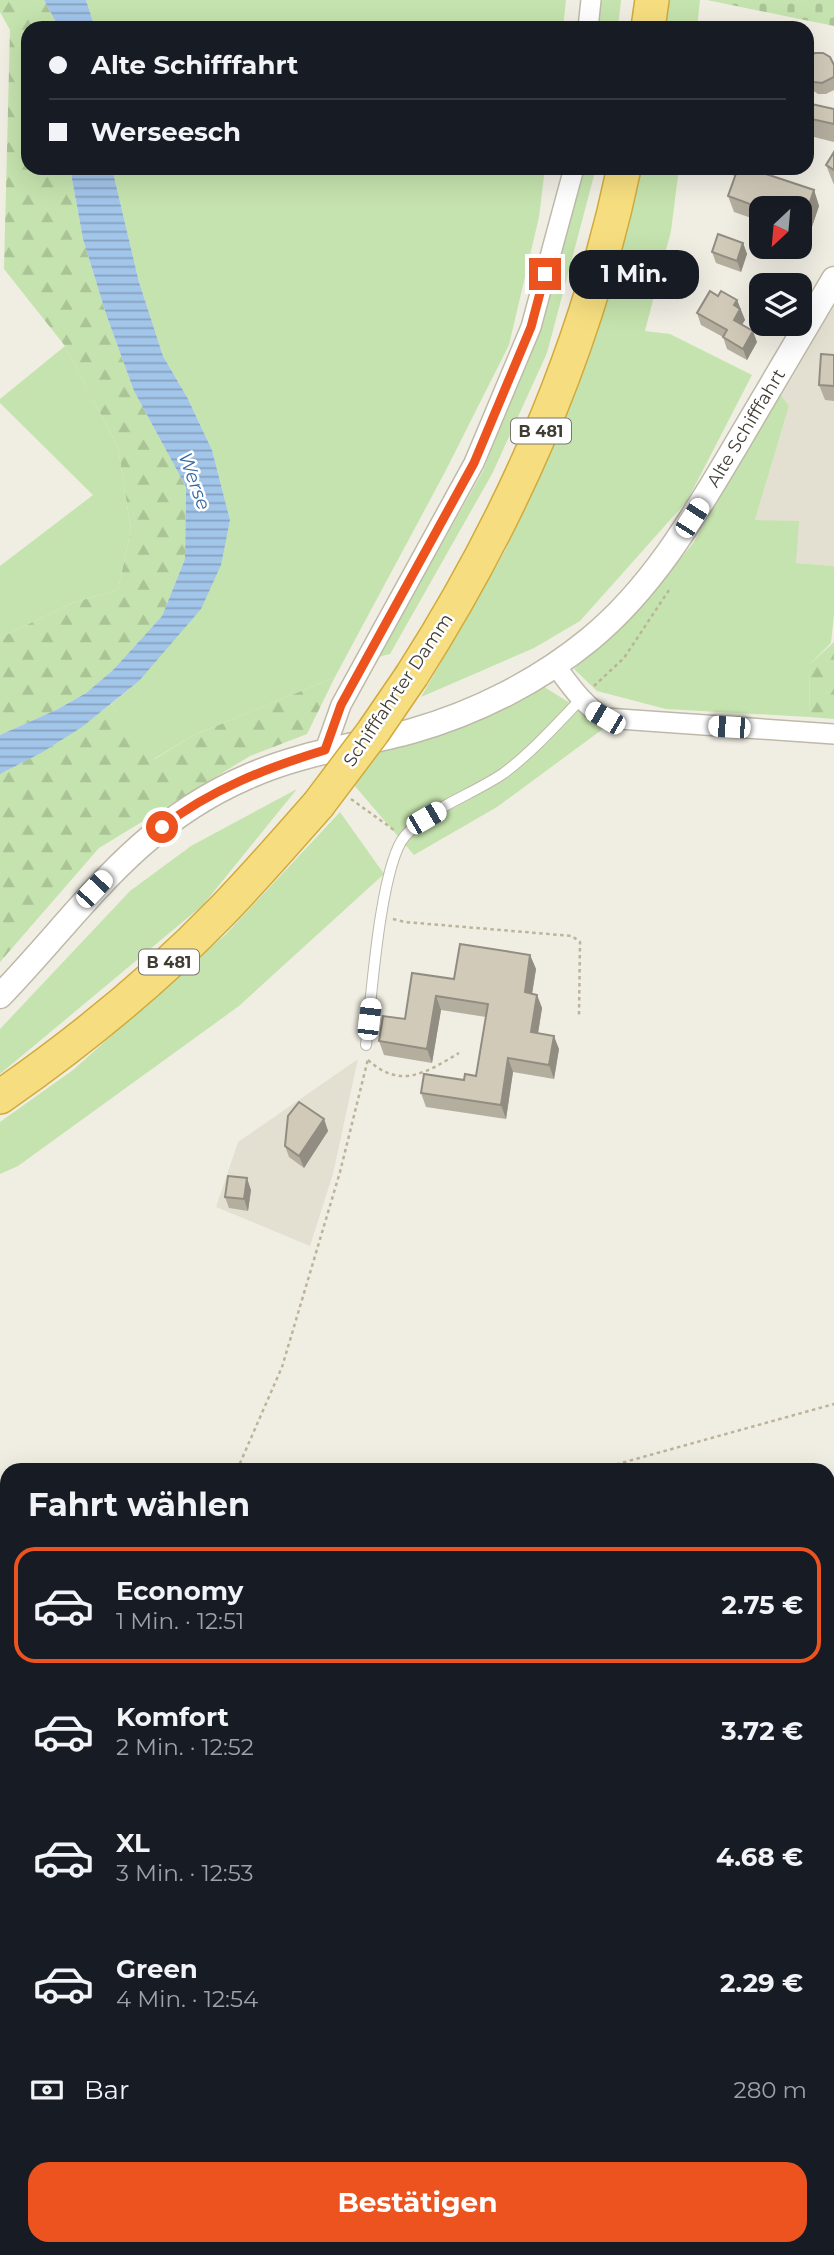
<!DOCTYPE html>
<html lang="de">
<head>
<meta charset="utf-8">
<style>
  body { margin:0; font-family:Montserrat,sans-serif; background:#242831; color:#f1f3f6; height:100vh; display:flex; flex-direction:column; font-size:26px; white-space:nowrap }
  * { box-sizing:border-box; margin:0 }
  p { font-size:23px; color:#9ea1a6 }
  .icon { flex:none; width:38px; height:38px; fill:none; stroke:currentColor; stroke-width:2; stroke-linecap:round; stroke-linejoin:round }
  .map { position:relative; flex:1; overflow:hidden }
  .drawer { position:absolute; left:0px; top:1463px; width:835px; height:793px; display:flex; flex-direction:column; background:#171b24; border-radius:21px 21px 0 0; box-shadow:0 7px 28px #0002 }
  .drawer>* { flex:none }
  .top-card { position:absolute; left:21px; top:21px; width:793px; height:154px; border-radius:21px; box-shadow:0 7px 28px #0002; display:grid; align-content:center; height:154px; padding:0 28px; background:#171b24 }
  .needle { width:46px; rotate:206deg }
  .fabs { position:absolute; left:749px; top:196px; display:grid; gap:14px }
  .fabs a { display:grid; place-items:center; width:63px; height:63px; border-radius:14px; background:#171b24; box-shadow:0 7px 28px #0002; font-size:35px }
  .end { position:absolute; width:32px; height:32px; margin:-16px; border:9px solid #ec531e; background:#fff; box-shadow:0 0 0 4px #fff }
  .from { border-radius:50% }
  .bubble { position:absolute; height:49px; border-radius:21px; background:#171b24; box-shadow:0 7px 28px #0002; font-size:23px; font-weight:700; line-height:49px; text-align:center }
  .car { position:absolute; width:21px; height:42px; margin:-21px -10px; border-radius:9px; box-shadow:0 0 5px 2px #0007; background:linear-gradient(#fff 24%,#345 0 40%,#fff 0 76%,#345 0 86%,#fff 0) }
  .top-card b { display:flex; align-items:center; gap:24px; height:66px; font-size:26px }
  .top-card b+b { border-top:2px solid #363941 }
  .top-card i { width:18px; height:18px; background:#f1f3f6 }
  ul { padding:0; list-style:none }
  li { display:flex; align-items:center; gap:21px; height:116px; margin:0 14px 10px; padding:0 14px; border:4px solid transparent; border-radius:21px }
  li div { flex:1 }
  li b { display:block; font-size:26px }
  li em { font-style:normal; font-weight:700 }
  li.selected { border-color:#ec531e }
  li>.icon { width:63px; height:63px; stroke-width:1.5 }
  h2 { padding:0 28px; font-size:32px; line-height:84px }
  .pay { display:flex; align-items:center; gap:18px; height:77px; padding:0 28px; font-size:26px }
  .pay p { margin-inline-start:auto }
  .primary-button { display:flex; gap:14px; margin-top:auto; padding:14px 28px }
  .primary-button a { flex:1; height:80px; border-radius:21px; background:#ec531e; color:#fff; font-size:28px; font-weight:700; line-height:80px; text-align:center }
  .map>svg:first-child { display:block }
</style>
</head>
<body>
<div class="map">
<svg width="834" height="2255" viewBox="0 0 834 2255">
  <defs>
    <pattern id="forest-firs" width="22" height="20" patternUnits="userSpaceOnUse" patternTransform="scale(1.75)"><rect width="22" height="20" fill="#c5e3ae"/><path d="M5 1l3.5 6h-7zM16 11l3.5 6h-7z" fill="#aac496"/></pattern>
    <pattern id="cemetery-stones" width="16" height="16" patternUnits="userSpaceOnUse" patternTransform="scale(1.75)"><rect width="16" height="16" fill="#c5e3ae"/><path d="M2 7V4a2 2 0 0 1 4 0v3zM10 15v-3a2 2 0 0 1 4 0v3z" fill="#aac496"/></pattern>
    <pattern id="water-rules" width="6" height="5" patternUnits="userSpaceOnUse" patternTransform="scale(1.75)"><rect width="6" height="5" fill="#a2c5ea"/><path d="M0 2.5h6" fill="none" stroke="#86a1be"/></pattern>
  </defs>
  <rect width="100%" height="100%" fill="#f0eee3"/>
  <g fill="#e4e0d1">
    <polygon points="834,291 834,566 796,563 755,520 789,406 778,391"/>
    <polygon points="358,1059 333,1174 310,1246 216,1207 238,1142"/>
  </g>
  <g fill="#c5e3ae">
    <polygon points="86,0 566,0 563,28 95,28"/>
    <polygon points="599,0 621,0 618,28 597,28"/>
    <polygon points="664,0 700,0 697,28 661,28"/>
    <polygon points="112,168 545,168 539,217 509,345 445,472 335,677 192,736 154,759 111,704 139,681 227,533 230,520 212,450 187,397 163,356 139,282"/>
    <polygon points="580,168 596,168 547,353 492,474 390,654 378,657 483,471 538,329"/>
    <polygon points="636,168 679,168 671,231 645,331 670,334 752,375 687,501 580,621 534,648 421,697 505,551 585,356"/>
    <polygon points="65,346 118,447 131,530 118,590 72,603 0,638 0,566 93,495 0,403 0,399"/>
    <polygon points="778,391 789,406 755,520 799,521 796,563 834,566 834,614 831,643 810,664 809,717 666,709 597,691 574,669 642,606 694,542"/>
    <polygon points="541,685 607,726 497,807 414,855 354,785 382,747"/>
    <polygon points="297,789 203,905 0,1074 0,1029 130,891 191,846"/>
    <polygon points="340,812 384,874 239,1006 18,1166 0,1174 0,1122 73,1070 226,934"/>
    <polygon points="834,1854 834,2028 828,2028 828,1857"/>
    <polygon points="7,2098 7,2189 0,2192 0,2100"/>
    <polygon points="7,2198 7,2249 127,2249 118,2255 0,2255 0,2201"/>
  </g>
  <g fill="url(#forest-firs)">
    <polygon points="0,0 44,0 59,28 28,28 28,168 70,168 83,239 106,314 134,391 186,487 185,559 162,616 113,670 86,693 58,709 0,735 0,638 72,603 118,590 131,530 118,447 65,346 4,269 10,30 0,12"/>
    <polygon points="834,642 834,719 809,717 810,664"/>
    <path d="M335 677 307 734 250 756 99 848 0 962V774C40 754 76 732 111 704L155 759 192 736Z"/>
  </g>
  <polygon fill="url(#cemetery-stones)" points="707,0 834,0 834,26"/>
  <g fill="url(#water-rules)">
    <polygon points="44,0 86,0 95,28 59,28"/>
    <polygon points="70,168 112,168 139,282 163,356 187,397 212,450 230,520 221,565 201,609 139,681 82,727 41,753 0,774 0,735 58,709 86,693 113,670 162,616 185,559 186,487 134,391 106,314 83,239"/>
    <rect x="828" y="2028" width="6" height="141"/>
    <polygon points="127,2249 369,2249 352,2255 118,2255"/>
  </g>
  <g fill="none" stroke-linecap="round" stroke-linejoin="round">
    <defs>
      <g id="service">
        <path d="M366 1045C371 1002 380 865 405 836 431 807 472 795 504 773 532 752 557 724 581 699"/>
        <polyline points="828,1859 834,1857"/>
      </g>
      <g id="minor">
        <polyline points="588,28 591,0"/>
        <path d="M555 665C570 685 583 705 605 718L834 734"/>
        <polyline points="325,750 341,705 474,463 531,327 574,168"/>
      </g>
      <path id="tertiary" d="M0 996C81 912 134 826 247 777 300 753 357 746 412 731 476 713 539 681 590 639 653 587 694 516 735 447 768 391 801 335 834 279"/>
      <g id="trunk">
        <polyline points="648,28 652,0"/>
        <path d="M412 675C511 520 586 349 624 168"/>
        <path d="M0 1097C79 1042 154 981 221 912 255 877 286 841 318 805"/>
      </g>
    </defs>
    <use href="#service" stroke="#beb9a9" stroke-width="12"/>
    <use href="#minor" stroke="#beb9a9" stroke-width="22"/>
    <use href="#tertiary" stroke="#beb9a9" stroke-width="27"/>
    <use href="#trunk" stroke="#d2aa3b" stroke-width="36"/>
    <g stroke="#bcb398" stroke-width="2.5" stroke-dasharray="3.5 3.5" stroke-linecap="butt">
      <polyline points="594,686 624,658 671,587"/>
      <polyline points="351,799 394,830"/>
      <polyline points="393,919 405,922 572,936 580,942 579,1015"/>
      <path d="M368 1060C401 1090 427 1072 459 1053"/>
      <polyline points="237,1470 282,1367 340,1172 368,1059"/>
      <polyline points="596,1470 834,1404"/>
      <polyline points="0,1750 7,1743"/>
      <polyline points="832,1902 834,1908"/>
      <polyline points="828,2018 834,2017"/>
      <polyline points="0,2198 7,2196"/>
      <polyline points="100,2255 109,2249"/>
    </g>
    <use href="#service" stroke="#fff" stroke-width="10"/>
    <use href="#minor" stroke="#fff" stroke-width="19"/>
    <use href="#tertiary" stroke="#fff" stroke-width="24"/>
    <use href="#trunk" stroke="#f6de80" stroke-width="33"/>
    <defs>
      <polyline id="trunk-bridge" points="318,805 373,732 412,675"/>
    </defs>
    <use href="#trunk-bridge" stroke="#d2aa3b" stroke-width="36" stroke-linecap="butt"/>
    <use href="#trunk-bridge" stroke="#f6de80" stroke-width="33"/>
  </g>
  <g fill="#b4ae9f">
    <polygon points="807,59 834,65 834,90 826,94 818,94 812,90 807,79"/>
    <polygon points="807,103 834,109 834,142 814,137 811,148 807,147"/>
    <polygon points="834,152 834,185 826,165"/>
    <polygon points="712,168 755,168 757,169 758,172 814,190 819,206 802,256 772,247 800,247 800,208 761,208 761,243 760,243 755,227 757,220 734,212 728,196 735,176"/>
    <polygon points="743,243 747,254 741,272 716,263 712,252"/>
    <polygon points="718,296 737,300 745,320 742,324 757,342 747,360 727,349 723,337 701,325 697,313"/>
    <polygon points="834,355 834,401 825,400 819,385"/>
    <polygon points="530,955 536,969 532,994 537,995 542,1008 538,1033 559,1049 554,1079 513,1072 506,1119 426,1107 421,1093 476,1076 486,1017 441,1010 432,1063 384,1055 379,1041 454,979"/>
    <polygon points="324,1119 328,1131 304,1168 289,1157 285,1146"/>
    <polygon points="251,1190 248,1211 229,1208 225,1197"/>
  </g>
  <g fill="#928d82">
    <polygon points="807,119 814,137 811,148 807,136"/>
    <polygon points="814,190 819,206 802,256 799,247 800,247 800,231"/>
    <polygon points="743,243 747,254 741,272 737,261"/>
    <polygon points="737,300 745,320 738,331 734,320 734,305"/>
    <polygon points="753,331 757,342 747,360 743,349"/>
    <polygon points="530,955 536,969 530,1006 525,992"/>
    <polygon points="537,995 542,1008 536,1046 531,1032"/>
    <polygon points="436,996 441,1010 432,1063 427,1049"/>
    <polygon points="554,1036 559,1049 554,1079 549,1065"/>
    <polygon points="508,1058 513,1072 506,1119 501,1105"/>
    <polygon points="324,1119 328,1131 304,1168 299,1156"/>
    <polygon points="247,1178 251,1190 248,1211 244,1199"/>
  </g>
  <g fill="#d1cab9" stroke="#928d82" stroke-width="2">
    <polygon points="815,53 823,53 830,57 834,65 834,77 822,83 814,82 807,77 807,59 808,56"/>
    <polygon points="807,103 834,109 834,124 807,118"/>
    <polygon points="834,152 834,170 826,165"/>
    <polygon points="738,168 755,168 757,169 757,171 814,190 800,231 800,208 761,208 761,229 755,227 761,208 728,196"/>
    <polygon points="718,234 743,243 737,261 712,252"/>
    <polygon points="710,291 718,296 721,291 737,300 734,305 740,309 734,320 753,331 743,349 723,337 727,330 697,313"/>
    <polygon points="821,354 834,355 834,386 819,385"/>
    <polygon points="460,944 530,955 525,992 537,995 531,1032 554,1036 549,1065 508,1058 501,1105 421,1093 424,1074 464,1080 465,1074 476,1076 488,1004 436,996 427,1049 379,1041 383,1016 405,1019 412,973 454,979"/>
    <polygon points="299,1102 324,1119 299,1156 285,1146 288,1116"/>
    <polygon points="228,1176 247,1178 244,1199 225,1197"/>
  </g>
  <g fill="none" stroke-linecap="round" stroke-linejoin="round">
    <path stroke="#ec531e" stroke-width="9" d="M162 827C212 789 266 768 325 750L341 705 474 463 531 327 545 274"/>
  </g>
  <g text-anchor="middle" stroke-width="5" stroke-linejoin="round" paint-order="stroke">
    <g fill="#fff" stroke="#7a7771" stroke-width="2">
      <rect x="511" y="418.5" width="60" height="25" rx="5"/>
      <rect x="139" y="949.5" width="60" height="25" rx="5"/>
    </g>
    <g font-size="16" font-weight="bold" fill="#413d34">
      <text x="541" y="437">B 481</text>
      <text x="169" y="968">B 481</text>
    </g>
    <g font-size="18" fill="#413d34" stroke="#fff">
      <text transform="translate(746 428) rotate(-59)" y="6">Alte Schifffahrt</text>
      <text transform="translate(398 690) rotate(-56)" y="6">Schifffahrter Damm</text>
    </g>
    <g font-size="19" font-style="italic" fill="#356aa5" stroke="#fff">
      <text transform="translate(195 481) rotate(70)" y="7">Werse</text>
    </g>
  </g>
</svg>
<div class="fabs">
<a><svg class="needle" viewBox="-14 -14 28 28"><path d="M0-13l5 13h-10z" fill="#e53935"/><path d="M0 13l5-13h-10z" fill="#9ea1a6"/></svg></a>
<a><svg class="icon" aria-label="layers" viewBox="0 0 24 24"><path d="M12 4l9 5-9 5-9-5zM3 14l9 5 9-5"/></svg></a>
</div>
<i class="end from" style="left:162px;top:827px"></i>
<i class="end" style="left:545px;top:274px"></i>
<div class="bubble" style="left:569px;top:250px;width:130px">1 Min.</div>
<i class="car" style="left:692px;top:518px;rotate:33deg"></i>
<i class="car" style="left:605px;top:718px;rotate:300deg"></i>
<i class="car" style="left:729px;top:727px;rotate:274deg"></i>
<i class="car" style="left:426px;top:818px;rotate:60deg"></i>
<i class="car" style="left:94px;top:889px;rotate:43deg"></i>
<i class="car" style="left:369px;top:1019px;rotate:7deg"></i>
<div class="top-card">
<b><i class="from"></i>Alte Schifffahrt</b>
<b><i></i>Werseesch</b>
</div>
<section class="drawer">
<h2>Fahrt wählen</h2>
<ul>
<li class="selected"><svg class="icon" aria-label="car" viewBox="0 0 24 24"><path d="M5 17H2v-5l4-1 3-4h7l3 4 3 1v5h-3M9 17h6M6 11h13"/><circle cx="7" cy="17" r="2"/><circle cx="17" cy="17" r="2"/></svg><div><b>Economy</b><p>1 Min. · 12:51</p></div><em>2.75 €</em></li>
<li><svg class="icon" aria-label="car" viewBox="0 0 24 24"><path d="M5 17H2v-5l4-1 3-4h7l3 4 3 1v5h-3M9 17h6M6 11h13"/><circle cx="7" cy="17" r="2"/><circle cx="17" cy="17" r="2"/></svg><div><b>Komfort</b><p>2 Min. · 12:52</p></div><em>3.72 €</em></li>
<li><svg class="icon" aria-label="car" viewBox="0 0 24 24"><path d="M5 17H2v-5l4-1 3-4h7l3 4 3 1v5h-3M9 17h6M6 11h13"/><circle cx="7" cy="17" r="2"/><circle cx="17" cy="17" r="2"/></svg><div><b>XL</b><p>3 Min. · 12:53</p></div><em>4.68 €</em></li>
<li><svg class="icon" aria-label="car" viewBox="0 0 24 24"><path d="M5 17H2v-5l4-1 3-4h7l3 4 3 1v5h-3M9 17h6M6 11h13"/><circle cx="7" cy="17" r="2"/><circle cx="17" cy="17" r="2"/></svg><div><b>Green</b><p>4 Min. · 12:54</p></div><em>2.29 €</em></li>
</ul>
<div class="pay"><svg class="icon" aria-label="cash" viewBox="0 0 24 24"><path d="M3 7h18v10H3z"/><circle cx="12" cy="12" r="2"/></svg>Bar<p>280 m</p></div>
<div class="primary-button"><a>Bestätigen</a></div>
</section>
</div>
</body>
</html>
